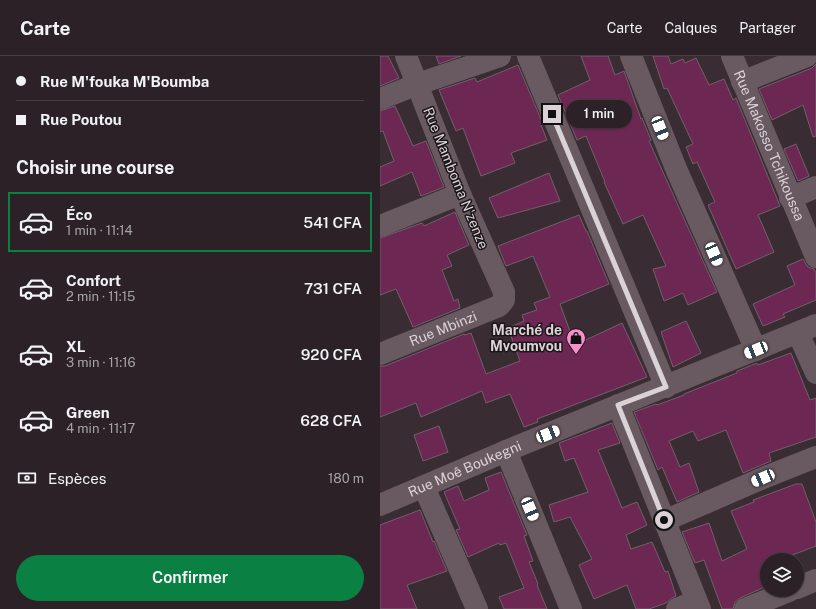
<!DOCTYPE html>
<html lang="fr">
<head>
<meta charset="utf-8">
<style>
  body { margin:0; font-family:"Public Sans",sans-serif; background:#33292e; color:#f1f3f6; height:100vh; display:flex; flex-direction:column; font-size:15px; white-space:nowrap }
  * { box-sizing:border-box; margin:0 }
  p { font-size:13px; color:#a6a3a7 }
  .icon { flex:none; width:22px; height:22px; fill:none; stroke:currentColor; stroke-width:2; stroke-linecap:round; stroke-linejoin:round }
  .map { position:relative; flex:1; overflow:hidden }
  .sheet { display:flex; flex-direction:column; background:#2b2126; width:380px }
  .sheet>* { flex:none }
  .hud { display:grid; align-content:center; height:88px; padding:0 16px; background:#2b2126 }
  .buttons { position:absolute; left:380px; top:497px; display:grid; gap:8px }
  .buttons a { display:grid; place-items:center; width:44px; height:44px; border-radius:50%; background:#2b2126; box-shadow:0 1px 3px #0004,0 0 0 1px #473e43; font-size:20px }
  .end { position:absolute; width:18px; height:18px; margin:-9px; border:5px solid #dbd2d7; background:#111; box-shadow:0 0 0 2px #111 }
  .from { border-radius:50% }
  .bubble { position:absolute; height:28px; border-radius:14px; background:#2b2126; box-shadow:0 1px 3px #0004,0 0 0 1px #473e43; font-size:13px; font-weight:600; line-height:28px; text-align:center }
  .car { position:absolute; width:12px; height:24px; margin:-12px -6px; border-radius:5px; box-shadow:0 0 3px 1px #0007; background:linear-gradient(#fff 24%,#345 0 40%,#fff 0 76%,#345 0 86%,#fff 0) }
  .hud b { display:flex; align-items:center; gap:14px; height:38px; font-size:15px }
  .hud b+b { border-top:1px solid #473e43 }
  .hud i { width:10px; height:10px; background:#f1f3f6 }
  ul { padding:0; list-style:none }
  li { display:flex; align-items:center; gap:12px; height:60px; margin:0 8px 6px; padding:0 8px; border:2px solid transparent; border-radius:0px }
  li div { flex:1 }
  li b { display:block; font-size:15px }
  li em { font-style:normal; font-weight:600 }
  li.selected { border-color:#0b8043 }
  li>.icon { width:36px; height:36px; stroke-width:1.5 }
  h2 { padding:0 16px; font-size:18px; line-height:48px }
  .pay { display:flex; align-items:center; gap:10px; height:44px; padding:0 16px; font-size:15px }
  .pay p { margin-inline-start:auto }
  .cta { display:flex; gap:8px; margin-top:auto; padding:8px 16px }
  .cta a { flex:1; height:46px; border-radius:24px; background:#0b8043; color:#fff; font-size:16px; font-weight:600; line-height:46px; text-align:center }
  header { display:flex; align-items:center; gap:24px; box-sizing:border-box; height:56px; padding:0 20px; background:#2b2126; border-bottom:1px solid #473e43 }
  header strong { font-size:19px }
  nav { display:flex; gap:22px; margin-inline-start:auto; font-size:14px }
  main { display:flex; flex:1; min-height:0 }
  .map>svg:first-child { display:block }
</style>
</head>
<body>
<header>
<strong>Carte</strong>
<nav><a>Carte</a><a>Calques</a><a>Partager</a></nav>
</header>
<main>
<section class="sheet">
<div class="hud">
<b><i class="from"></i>Rue M'fouka M'Boumba</b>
<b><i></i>Rue Poutou</b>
</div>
<h2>Choisir une course</h2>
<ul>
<li class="selected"><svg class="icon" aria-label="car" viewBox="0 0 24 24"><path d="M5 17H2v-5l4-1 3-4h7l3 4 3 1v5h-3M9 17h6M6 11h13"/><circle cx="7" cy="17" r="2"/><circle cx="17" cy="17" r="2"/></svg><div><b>Éco</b><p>1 min · 11:14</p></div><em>541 CFA</em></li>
<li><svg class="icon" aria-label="car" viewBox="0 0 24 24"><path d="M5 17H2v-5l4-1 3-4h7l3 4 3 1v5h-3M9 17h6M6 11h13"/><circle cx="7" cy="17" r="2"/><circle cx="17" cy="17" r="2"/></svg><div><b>Confort</b><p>2 min · 11:15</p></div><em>731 CFA</em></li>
<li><svg class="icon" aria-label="car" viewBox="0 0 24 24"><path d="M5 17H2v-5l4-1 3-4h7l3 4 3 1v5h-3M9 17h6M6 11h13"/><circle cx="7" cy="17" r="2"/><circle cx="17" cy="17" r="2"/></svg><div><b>XL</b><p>3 min · 11:16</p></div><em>920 CFA</em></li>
<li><svg class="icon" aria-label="car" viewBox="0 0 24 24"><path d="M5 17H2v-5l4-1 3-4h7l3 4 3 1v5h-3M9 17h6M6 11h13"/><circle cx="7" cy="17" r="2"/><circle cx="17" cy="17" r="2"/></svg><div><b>Green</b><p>4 min · 11:17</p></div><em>628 CFA</em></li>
</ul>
<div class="pay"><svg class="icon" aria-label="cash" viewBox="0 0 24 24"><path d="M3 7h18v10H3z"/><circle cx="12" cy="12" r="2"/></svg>Espèces<p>180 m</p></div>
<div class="cta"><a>Confirmer</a></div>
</section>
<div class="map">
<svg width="436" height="553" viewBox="0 0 436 553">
  <rect width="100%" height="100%" fill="#392c33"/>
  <g fill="#6d2753" stroke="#706169">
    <polygon points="0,0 8,0 19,22 0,30"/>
    <polygon points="56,0 81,0 59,8"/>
    <polygon points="201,0 228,0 235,19 244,15 261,63 262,62 271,84 269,85 337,236 308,249 303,237 284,245 273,213 286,210 263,159 243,168 224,126 225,126 206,80 197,84 178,39 210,24"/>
    <polygon points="273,0 288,0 291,8 303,3 305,7 316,2 329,29 344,23 353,44 356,42 400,150 378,159 394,196 356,213 328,149 335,146 317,106 313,108 306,91 313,88 287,32 284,33"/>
    <polygon points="436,8 436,80 433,81 423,49 392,64 379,33 432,12"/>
    <polygon points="138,9 163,68 161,69 167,84 131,97 135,107 101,120 83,72 76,75 59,34 95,22 97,26"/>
    <polygon points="15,50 33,90 46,85 64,131 41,140 32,116 0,130 0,111 14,105 3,75 0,76 0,55"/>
    <polygon points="416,88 429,120 418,125 404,93"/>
    <polygon points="169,117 180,145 118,162 109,142"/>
    <polygon points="75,156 89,189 67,199 72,210 62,214 74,245 78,243 80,252 33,271 16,233 0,239 0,182 42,167 44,170"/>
    <polygon points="199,159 206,175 207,175 229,228 180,248 195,289 242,267 267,321 157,363 158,366 144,371 130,338 106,347 102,335 41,361 36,347 0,361 0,310 5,310 84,278 84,279 91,277 106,318 140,305 128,272 144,265 142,259 157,254 154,247 170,241 153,200 126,210 118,190"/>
    <polygon points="423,203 428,211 434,213 436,217 436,244 403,258 405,261 383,270 373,248 415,229 407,210"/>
    <polygon points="306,265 321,297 293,311 281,276"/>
    <polygon points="411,297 430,344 436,342 436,381 389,397 391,405 363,417 346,374 318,385 313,375 289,385 300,411 309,407 319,436 297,446 282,411 278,414 254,356 276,348 277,349 304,339 304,338 357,317 357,315 377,307 378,309"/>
    <polygon points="232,367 240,387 218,394 242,452 257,446 267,469 246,479 251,493 272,486 285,516 288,515 296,540 292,542 286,547 269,553 256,553 247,529 214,543 199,509 212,503 190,461 174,466 169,449 208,436 194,402 185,405 179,387"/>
    <polygon points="59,370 68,396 43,405 34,379"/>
    <polygon points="121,416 147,479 144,480 153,505 149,506 158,528 157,529 167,553 124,553 119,541 144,532 126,487 120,489 119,487 88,501 76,474 80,473 64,436 78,430 84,445 109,434 105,422"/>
    <polygon points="416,428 422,428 436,466 436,490 407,501 408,504 387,504 387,530 360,542 355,546 353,553 342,553 324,504 315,507 302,476 329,467 342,505 367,493 351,455 374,446 373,444"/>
    <polygon points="40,454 53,486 54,485 67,515 27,529 37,553 0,553 0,469"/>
  </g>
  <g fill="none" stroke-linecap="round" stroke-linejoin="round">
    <g stroke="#695a62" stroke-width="22">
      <polyline points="148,0 286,331"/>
      <polyline points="251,0 297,115 376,294"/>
      <path id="s1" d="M352 0 436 201"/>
      <polyline points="362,26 427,0"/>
      <polyline points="0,43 38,28 120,0"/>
      <polyline points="410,142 436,131"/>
      <polyline points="0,170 80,138"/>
      <polyline points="418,277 436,317"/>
      <path id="s2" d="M0 298 119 250 124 244V236L80 138 26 0"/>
      <polyline points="238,349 320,553"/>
      <polyline points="126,395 191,553"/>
      <polyline points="44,431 97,553"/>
      <path id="s3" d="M0 449 126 395 436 269"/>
      <polyline points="284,465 383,422 436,401"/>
      <polyline points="417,532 436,524"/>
      <polyline points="297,553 316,545"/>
      <polyline points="365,553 411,534"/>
    </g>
  </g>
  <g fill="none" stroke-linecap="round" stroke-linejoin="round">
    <polyline stroke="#dbd2d7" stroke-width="5" points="172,58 286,331 238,349 284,464"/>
  </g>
  <defs>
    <symbol id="shop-pin" viewBox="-11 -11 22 30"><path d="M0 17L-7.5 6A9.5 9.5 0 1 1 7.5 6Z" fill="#f790cd" stroke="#1c1619"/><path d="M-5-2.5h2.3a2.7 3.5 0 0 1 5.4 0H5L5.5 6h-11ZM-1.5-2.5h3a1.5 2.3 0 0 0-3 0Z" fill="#111"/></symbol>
  </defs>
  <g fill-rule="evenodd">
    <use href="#shop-pin" x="185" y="271" width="22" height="30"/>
  </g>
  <g text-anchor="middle" stroke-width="3" stroke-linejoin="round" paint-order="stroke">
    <g font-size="14" fill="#dbd2d7" stroke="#1c1619">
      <text dy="5" stroke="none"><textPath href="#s1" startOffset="97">Rue Makosso Tchikoussa</textPath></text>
      <text transform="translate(76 122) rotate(68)" y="5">Rue Mamboma N'zenze</text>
      <text dy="5" stroke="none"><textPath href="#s2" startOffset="68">Rue Mbinzi</textPath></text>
      <text dy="5" stroke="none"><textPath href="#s3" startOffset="92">Rue Moê Boukegni</textPath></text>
    </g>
    <g font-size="14" font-weight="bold" fill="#dbd2d7" stroke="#1c1619" text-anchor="end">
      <text x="182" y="279">Marché de<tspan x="182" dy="16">Mvoumvou</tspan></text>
    </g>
  </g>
</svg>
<div class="buttons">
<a><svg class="icon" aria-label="layers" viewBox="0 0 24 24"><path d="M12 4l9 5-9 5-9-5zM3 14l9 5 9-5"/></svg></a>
</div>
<i class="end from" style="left:284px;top:464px"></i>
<i class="end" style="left:172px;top:58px"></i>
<div class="bubble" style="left:186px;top:44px;width:66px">1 min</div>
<i class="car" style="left:280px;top:72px;rotate:158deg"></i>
<i class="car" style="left:334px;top:198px;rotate:157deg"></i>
<i class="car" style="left:376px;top:294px;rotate:248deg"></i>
<i class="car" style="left:168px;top:378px;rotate:68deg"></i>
<i class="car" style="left:383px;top:422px;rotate:247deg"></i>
<i class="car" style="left:150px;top:453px;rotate:157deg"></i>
</div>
</main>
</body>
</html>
